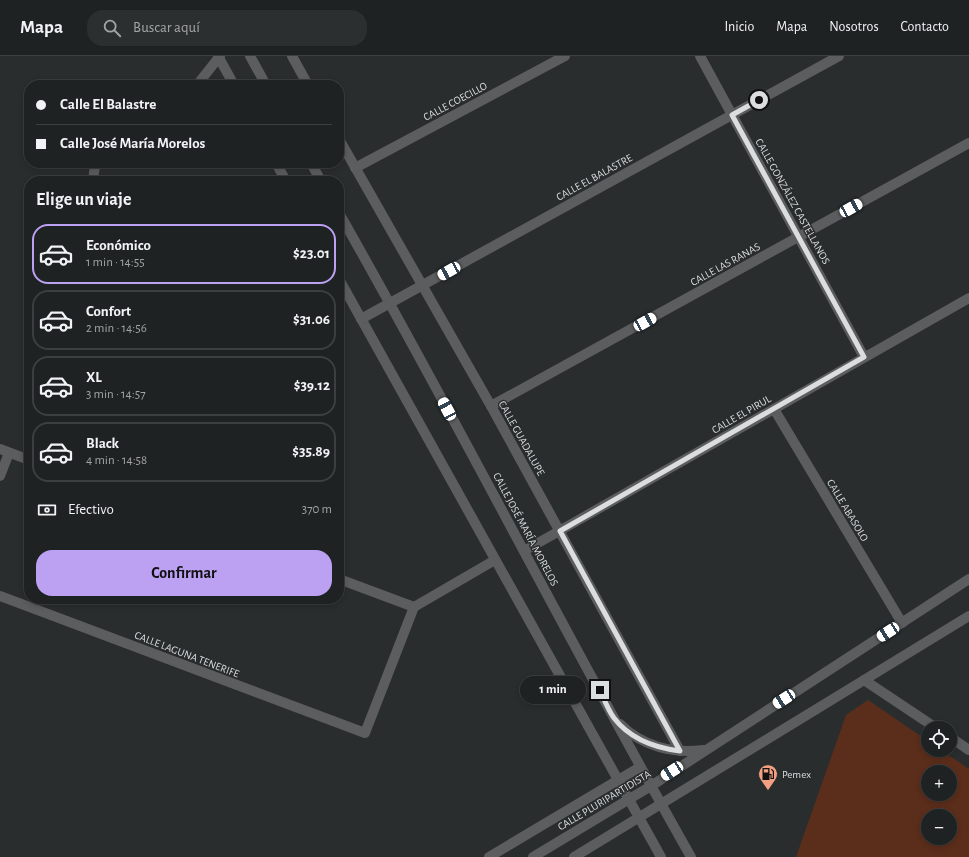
<!DOCTYPE html>
<html lang="es">
<head>
<meta charset="utf-8">
<style>
  body { margin:0; font-family:"Alegreya Sans",sans-serif; background:#2c2f2f; color:#f1f3f6; height:100vh; display:flex; flex-direction:column; font-size:15px; white-space:nowrap }
  * { box-sizing:border-box; margin:0 }
  p { font-size:13px; color:#a1a4a5 }
  .icon { flex:none; width:22px; height:22px; fill:none; stroke:currentColor; stroke-width:2; stroke-linecap:round; stroke-linejoin:round }
  .map { position:relative; flex:1; overflow:hidden }
  .sheet { position:absolute; left:24px; top:120px; width:320px; height:428px; display:flex; flex-direction:column; background:#1f2222; border-radius:16px; box-shadow:0 2px 6px #0003,0 0 0 1px #3c3f40 }
  .sheet>* { flex:none }
  .guide { position:absolute; left:24px; top:24px; width:320px; height:88px; border-radius:16px; box-shadow:0 2px 6px #0003,0 0 0 1px #3c3f40; display:grid; align-content:center; height:88px; padding:0 12px; background:#1f2222 }
  .fabs { position:absolute; left:921px; top:665px; display:grid; gap:8px }
  .fabs a { display:grid; place-items:center; width:36px; height:36px; border-radius:50%; background:#1f2222; box-shadow:0 2px 6px #0003,0 0 0 1px #3c3f40; font-size:20px }
  .end { position:absolute; width:18px; height:18px; margin:-9px; border:5px solid #dbdedf; background:#111; box-shadow:0 0 0 2px #111 }
  .from { border-radius:50% }
  .bubble { position:absolute; height:28px; border-radius:14px; background:#1f2222; box-shadow:0 2px 6px #0003,0 0 0 1px #3c3f40; font-size:13px; font-weight:700; line-height:28px; text-align:center }
  .car { position:absolute; width:12px; height:24px; margin:-12px -6px; border-radius:5px; box-shadow:0 0 3px 1px #0007; background:linear-gradient(#fff 24%,#345 0 40%,#fff 0 76%,#345 0 86%,#fff 0) }
  .guide b { display:flex; align-items:center; gap:14px; height:38px; font-size:15px }
  .guide b+b { border-top:1px solid #3c3f40 }
  .guide i { width:10px; height:10px; background:#f1f3f6 }
  ul { padding:0; list-style:none }
  li { display:flex; align-items:center; gap:12px; height:60px; margin:0 8px 6px; padding:0 4px; border:2px solid #3c3f40; border-radius:16px }
  li div { flex:1 }
  li b { display:block; font-size:15px }
  li em { font-style:normal; font-weight:700 }
  li.on { border-color:#bca0f2 }
  li>.icon { width:36px; height:36px; stroke-width:1.5 }
  h2 { padding:0 12px; font-size:18px; line-height:48px }
  .pay { display:flex; align-items:center; gap:10px; height:44px; padding:0 12px; font-size:15px }
  .pay p { margin-inline-start:auto }
  .button { display:flex; gap:8px; margin-top:auto; padding:8px 12px }
  .button a { flex:1; height:46px; border-radius:16px; background:#bca0f2; color:#111; font-size:16px; font-weight:700; line-height:46px; text-align:center }
  header { display:flex; align-items:center; gap:24px; box-sizing:border-box; height:56px; padding:0 20px; background:#1f2222; border-bottom:1px solid #3c3f40 }
  header strong { font-size:19px }
  nav { display:flex; gap:22px; margin-inline-start:auto; font-size:14px }
  .search { width:280px; height:36px; background:#2c2f2f; display:flex; align-items:center; gap:10px; box-sizing:border-box; padding:0 14px; border-radius:16px; color:#a1a4a5; font-size:15px }
  .map>svg:first-child { display:block }
</style>
</head>
<body>
<header>
<strong>Mapa</strong>
<div class="search"><svg class="icon" aria-label="search" viewBox="0 0 24 24"><circle cx="10" cy="10" r="6"/><path d="M15 15l6 6"/></svg>Buscar aquí</div>
<nav><a>Inicio</a><a>Mapa</a><a>Nosotros</a><a>Contacto</a></nav>
</header>
<div class="map">
<svg width="969" height="801" viewBox="0 0 969 801">
  <rect width="100%" height="100%" fill="#292d2e"/>
  <path fill="#5b2d1b" fill-rule="evenodd" d="M868 644 928 685V694H941L969 713V801H796L846 659ZM928 716H950V738H928ZM928 760H950V782H928Z"/>
  <g fill="none" stroke-linecap="round" stroke-linejoin="round">
    <g stroke="#5b5d5e" stroke-width="10">
      <polyline points="218,0 234,29"/>
      <polyline points="250,0 266,29"/>
      <polyline points="292,0 308,29"/>
      <polyline points="700,0 864,301"/>
      <polyline points="197,29 220,0"/>
      <polyline points="339,83 491,350 680,695"/>
      <polyline points="276,107 286,125"/>
      <polyline points="311,107 321,125"/>
      <polyline points="355,112 565,0"/>
      <path d="M94 125C93 118 94 113 97 107"/>
      <path d="M339 157C460 369 570 588 691 801"/>
      <polyline points="339,223 661,801"/>
      <polyline points="361,263 839,0"/>
      <polyline points="491,350 969,87"/>
      <polyline points="774,353 902,567"/>
      <polyline points="0,393 29,404"/>
      <polyline points="0,420 9,397"/>
      <polyline points="524,495 969,242"/>
      <polyline points="339,523 414,551"/>
      <polyline points="0,540 365,677 414,551"/>
      <polyline points="414,551 495,504"/>
      <polyline points="864,624 936,672"/>
      <path d="M620 668C642 690 672 698 703 694"/>
      <polyline points="950,681 969,694"/>
      <polyline points="489,801 640,711"/>
      <polyline points="533,801 651,730 969,523"/>
      <polyline points="574,801 969,560"/>
    </g>
  </g>
  <g fill="none" stroke-linecap="round" stroke-linejoin="round">
    <path stroke="#dbdedf" stroke-width="5" d="M600 634C604 643 608 654 614 662 630 683 656 692 680 695L560 475 864 301 732 59 759 44"/>
  </g>
  <defs>
    <symbol id="fuel-pin" viewBox="-11 -11 22 30"><path d="M0 17L-7.5 6A9.5 9.5 0 1 1 7.5 6Z" fill="#f2a081" stroke="#292d2e"/><path d="M-5.5-6h7V0h2V4h1.3V-2.5L3-4.5l.8-.8L6-3V5H2.5V1h-1V6h-7ZM-4.2-4.7v3.2H.2V-4.7Z" fill="#111"/></symbol>
  </defs>
  <g fill-rule="evenodd">
    <use href="#fuel-pin" x="757" y="707" width="22" height="30"/>
  </g>
  <g text-anchor="middle" stroke-width="3" stroke-linejoin="round" paint-order="stroke">
    <g font-size="11" fill="#dbdedf" stroke="#292d2e">
      <text transform="translate(455 45) rotate(-28)" y="4">CALLE COECILLO</text>
      <text transform="translate(594 121) rotate(-29)" y="4">CALLE EL BALASTRE</text>
      <text transform="translate(793 145) rotate(61)" y="4">CALLE GONZÁLEZ CASTELLANOS</text>
      <text transform="translate(725 208) rotate(-29)" y="4">CALLE LAS RANAS</text>
      <text transform="translate(741 358) rotate(-30)" y="4">CALLE EL PIRUL</text>
      <text transform="translate(522 382) rotate(61)" y="4">CALLE GUADALUPE</text>
      <text transform="translate(848 454) rotate(59)" y="4">CALLE ABASOLO</text>
      <text transform="translate(526 473) rotate(62)" y="4">CALLE JOSÉ MARÍA MORELOS</text>
      <text transform="translate(187 598) rotate(21)" y="4">CALLE LAGUNA TENERIFE</text>
      <text transform="translate(604 744) rotate(-31)" y="4">CALLE PLURIPARTIDISTA</text>
    </g>
    <g font-size="11" fill="#dbdedf" stroke="#292d2e" text-anchor="start">
      <text x="782" y="722">Pemex</text>
    </g>
  </g>
</svg>
<div class="fabs">
<a><svg class="icon" aria-label="locate" viewBox="0 0 24 24"><circle cx="12" cy="12" r="6"/><path d="M12 2v4M12 18v4M2 12h4M18 12h4"/></svg></a>
<a>+</a>
<a>−</a>
</div>
<i class="end from" style="left:759px;top:44px"></i>
<i class="end" style="left:600px;top:634px"></i>
<div class="bubble" style="left:520px;top:620px;width:66px">1 min</div>
<i class="car" style="left:851px;top:152px;rotate:61deg"></i>
<i class="car" style="left:449px;top:215px;rotate:241deg"></i>
<i class="car" style="left:645px;top:266px;rotate:61deg"></i>
<i class="car" style="left:447px;top:353px;rotate:332deg"></i>
<i class="car" style="left:888px;top:576px;rotate:237deg"></i>
<i class="car" style="left:784px;top:643px;rotate:237deg"></i>
<i class="car" style="left:672px;top:715px;rotate:237deg"></i>
<div class="guide">
<b><i class="from"></i>Calle El Balastre</b>
<b><i></i>Calle José María Morelos</b>
</div>
<section class="sheet">
<h2>Elige un viaje</h2>
<ul>
<li class="on"><svg class="icon" aria-label="car" viewBox="0 0 24 24"><path d="M5 17H2v-5l4-1 3-4h7l3 4 3 1v5h-3M9 17h6M6 11h13"/><circle cx="7" cy="17" r="2"/><circle cx="17" cy="17" r="2"/></svg><div><b>Económico</b><p>1 min · 14:55</p></div><em>$23.01</em></li>
<li><svg class="icon" aria-label="car" viewBox="0 0 24 24"><path d="M5 17H2v-5l4-1 3-4h7l3 4 3 1v5h-3M9 17h6M6 11h13"/><circle cx="7" cy="17" r="2"/><circle cx="17" cy="17" r="2"/></svg><div><b>Confort</b><p>2 min · 14:56</p></div><em>$31.06</em></li>
<li><svg class="icon" aria-label="car" viewBox="0 0 24 24"><path d="M5 17H2v-5l4-1 3-4h7l3 4 3 1v5h-3M9 17h6M6 11h13"/><circle cx="7" cy="17" r="2"/><circle cx="17" cy="17" r="2"/></svg><div><b>XL</b><p>3 min · 14:57</p></div><em>$39.12</em></li>
<li><svg class="icon" aria-label="car" viewBox="0 0 24 24"><path d="M5 17H2v-5l4-1 3-4h7l3 4 3 1v5h-3M9 17h6M6 11h13"/><circle cx="7" cy="17" r="2"/><circle cx="17" cy="17" r="2"/></svg><div><b>Black</b><p>4 min · 14:58</p></div><em>$35.89</em></li>
</ul>
<div class="pay"><svg class="icon" aria-label="cash" viewBox="0 0 24 24"><path d="M3 7h18v10H3z"/><circle cx="12" cy="12" r="2"/></svg>Efectivo<p>370 m</p></div>
<div class="button"><a>Confirmar</a></div>
</section>
</div>
</body>
</html>
